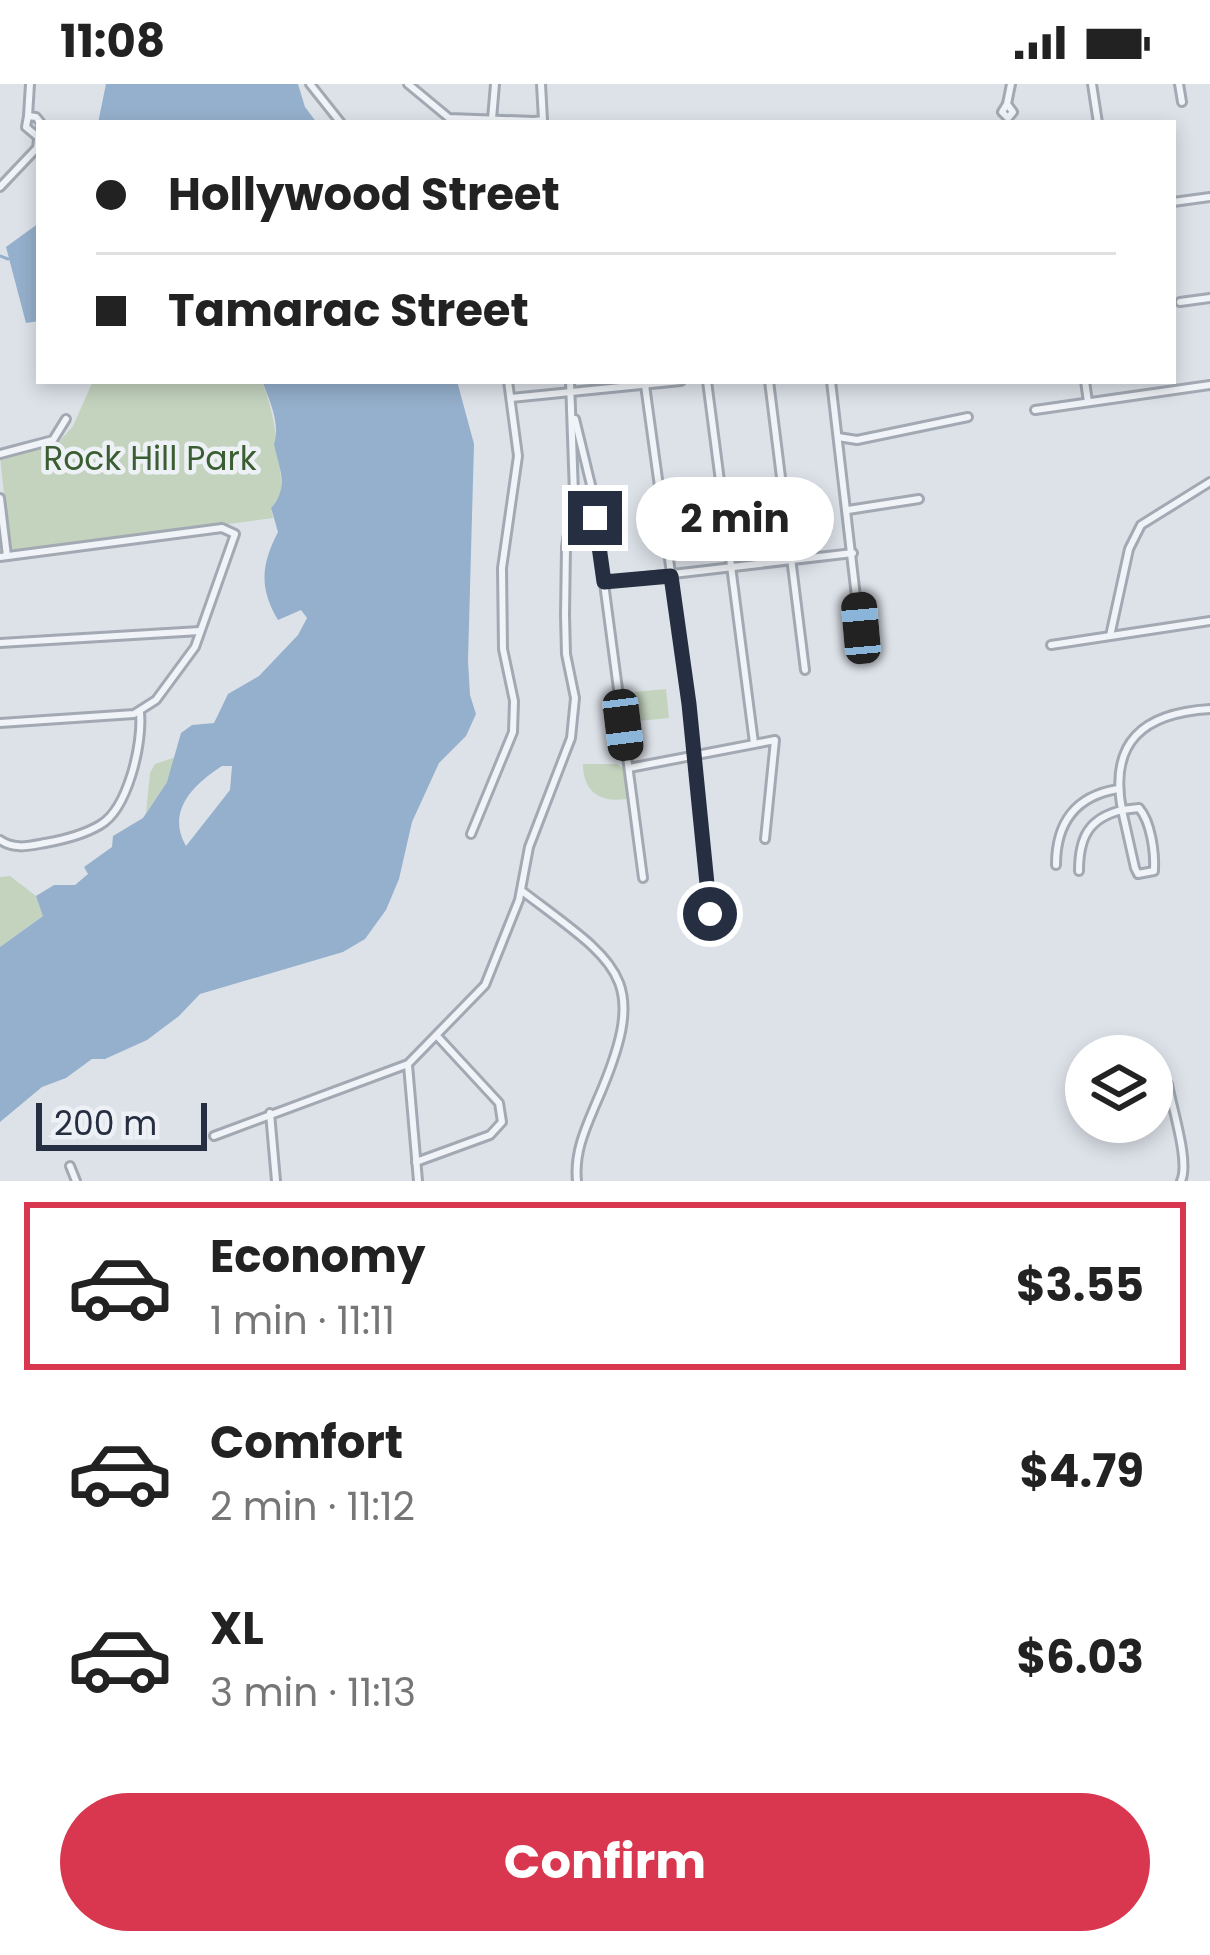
<!DOCTYPE html>
<html lang="en">
<head>
<meta charset="utf-8">
<style>
  body { margin:0; font-family:Poppins,sans-serif; background:#f2f2f2; color:#222; height:100vh; display:flex; flex-direction:column; font-size:45px; white-space:nowrap }
  * { box-sizing:border-box; margin:0 }
  p { font-size:39px; color:#767676 }
  .icon { flex:none; width:66px; height:66px; fill:none; stroke:currentColor; stroke-width:2; stroke-linecap:round; stroke-linejoin:round }
  .map { position:relative; height:1097px; overflow:hidden }
  .sheet { display:flex; flex-direction:column; background:#fff; flex:1 }
  .sheet>* { flex:none }
  .top-card { position:absolute; left:36px; top:36px; width:1140px; height:264px; border-radius:0px; box-shadow:0 6px 18px #0003; display:grid; align-content:center; height:264px; padding:0 60px; background:#fff }
  .controls { position:absolute; left:1065px; top:951px; display:grid; gap:24px }
  .controls a { display:grid; place-items:center; width:108px; height:108px; border-radius:50%; background:#fff; box-shadow:0 6px 18px #0003; font-size:60px }
  .scale { position:absolute; left:36px; bottom:30px; width:171px; box-sizing:border-box; padding-left:12px; border:6px solid #252f41; border-top:0; font-size:33px; line-height:42px; white-space:nowrap; color:#252f41; -webkit-text-stroke:9px #edf1f6; paint-order:stroke }
  .end { position:absolute; width:54px; height:54px; margin:-27px; border:15px solid #252f41; background:#fff; box-shadow:0 0 0 6px #fff }
  .from { border-radius:50% }
  .bubble { position:absolute; height:84px; border-radius:42px; background:#fff; box-shadow:0 6px 18px #0003; font-size:39px; font-weight:700; line-height:84px; text-align:center }
  .car { position:absolute; width:36px; height:72px; margin:-36px -18px; border-radius:15px; box-shadow:0 0 9px 3px #0007; background:linear-gradient(#222 24%,#8ab4d8 0 40%,#222 0 76%,#8ab4d8 0 86%,#222 0) }
  .top-card b { display:flex; align-items:center; gap:42px; height:114px; font-size:45px }
  .top-card b+b { border-top:3px solid #e0e0e0 }
  .top-card i { width:30px; height:30px; background:#222 }
  ul { padding:21px 0 0; list-style:none }
  li { display:flex; align-items:center; gap:36px; height:168px; margin:0 24px 18px; padding:0 36px; border:6px solid transparent; border-radius:0px }
  li div { flex:1 }
  li b { display:block; font-size:45px }
  li em { font-style:normal; font-weight:700 }
  li.on { border-color:#d9374f }
  li>.icon { width:108px; height:108px; stroke-width:1.5 }
  .primary-button { display:flex; gap:24px; margin-top:auto; padding:24px 60px }
  .primary-button a { flex:1; height:138px; border-radius:72px; background:#d9374f; color:#fff; font-size:48px; font-weight:700; line-height:138px; text-align:center }
  .status { display:flex; justify-content:space-between; align-items:center; height:84px; padding:0 60px; background:#fff; direction:ltr }
  .status svg { height:33px; fill:currentColor }
  .map>svg:first-child { display:block }
</style>
</head>
<body>
<div class="status"><b>11:08</b><svg viewBox="0 0 49 12"><path d="M0 12V9h3v3zM5 12V6h3v6zM10 12V3h3v9zM15 12V0h3v12zM26 1h20v11H26zM47 4h2v5h-2z"/></svg></div>
<div class="map">
<svg width="1210" height="1097" viewBox="0 0 1210 1097">
  <rect width="100%" height="100%" fill="#dde2e9"/>
  <g fill="#c3d3be">
    <path d="M93 297H262C276 333 279 369 282 408L271 424 273 434 15 469 10 466 0 373 58 359 73 342Z"/>
    <polygon points="666,605 669,634 638,637 634,608"/>
    <polygon points="176,673 167,698 146,729 150,689 155,680"/>
    <path d="M583 680H617L624 685 627 715C600 719 583 708 583 680Z"/>
    <polygon points="10,792 36,812 44,831 0,863 0,793"/>
  </g>
  <g fill="#95b0cc" fill-rule="evenodd">
    <polygon points="106,0 298,0 305,23 317,39 98,39"/>
    <polygon points="39,139 39,237 26,239 6,163"/>
    <path d="M262 297H457L474 360 468 577 470 611 476 630 466 652 439 679 412 738 399 795 386 826 365 855 343 868 200 910 179 932 147 956 105 975H92L66 994 42 1003 0 1038V863L43 832 36 812 54 801H75L88 790 84 783 112 763 113 752 143 734 167 698 181 649 192 641 214 639 228 610 259 592 298 551 307 534 301 526 278 536C259 504 261 481 278 448L271 424C290 402 279 385 274 360 281 342 269 314 262 297ZM222 682H232L230 706 186 762C166 727 193 701 222 682Z"/>
  </g>
  <g fill="none" stroke-linecap="round" stroke-linejoin="round">
    <polyline stroke="#95b0cc" stroke-width="3" points="0,172 8,175"/>
    <defs>
      <g id="minor">
        <polyline points="310,0 341,39"/>
        <polyline points="408,0 449,34 534,37 543,36 541,0"/>
        <polyline points="1092,0 1098,39"/>
        <polyline points="1179,0 1182,18"/>
        <polygon points="1007,20 1013,28 1008,34 1002,28"/>
        <polyline points="1007,20 1011,0"/>
        <polyline points="28,32 30,0"/>
        <polyline points="492,35 495,0"/>
        <polyline points="38,53 26,43 28,32 36,33 41,39"/>
        <polyline points="0,103 37,64 39,47"/>
        <polyline points="1173,118 1210,113"/>
        <polyline points="1180,218 1210,214"/>
        <polyline points="707,297 754,659"/>
        <polyline points="769,297 805,586"/>
        <polyline points="831,297 863,573"/>
        <polyline points="1085,297 1088,318"/>
        <polyline points="645,301 689,620 709,829"/>
        <polyline points="511,314 681,297"/>
        <polyline points="1035,326 1210,301"/>
        <polyline points="575,335 591,401 643,794"/>
        <polyline points="838,353 857,356 968,333"/>
        <polyline points="0,370 53,356 66,335"/>
        <polyline points="0,414 7,472"/>
        <polyline points="848,426 919,415"/>
        <polyline points="0,473 222,444 235,450 195,563 156,616 134,630 0,639"/>
        <polyline points="604,498 853,469"/>
        <polyline points="1110,552 1129,465 1141,441 1210,398"/>
        <polyline points="0,559 200,547"/>
        <polyline points="1051,561 1210,537"/>
        <polyline points="629,684 775,656 765,755"/>
        <path d="M1139 724C1151 738 1155 768 1154 787L1138 790 1135 784 1122 726Z"/>
        <polyline points="471,750 513,648 514,617 503,565 502,484 518,372 508,297"/>
        <path d="M0 756C14 766 29 762 45 759 62 756 85 750 100 741 128 725 143 659 140 629"/>
        <path d="M1056 781C1056 739 1075 712 1118 705"/>
        <path d="M1079 787C1079 753 1089 734 1122 726 1109 658 1143 629 1210 625"/>
        <path d="M522 807C621 882 651 893 597 1017 586 1043 574 1068 577 1097"/>
        <polyline points="408,981 418,1097"/>
        <path d="M1168 1000C1172 1024 1190 1078 1181 1097"/>
        <polyline points="270,1029 276,1097"/>
        <polyline points="214,1052 408,980 485,901 519,816 529,763 571,654 575,614 566,570 565,531 566,463 574,410 570,297"/>
        <polyline points="416,1078 490,1051 502,1038 499,1019 438,953"/>
        <polyline points="70,1082 76,1097"/>
      </g>
    </defs>
    <use href="#minor" stroke="#a2a9b3" stroke-width="12"/>
    <use href="#minor" stroke="#f0f3f7" stroke-width="6"/>
  </g>
  <g fill="none" stroke-linecap="round" stroke-linejoin="round">
    <polyline stroke="#252f41" stroke-width="15" points="595,434 604,498 671,492 689,620 710,830"/>
  </g>
  <g text-anchor="middle" stroke-width="9" stroke-linejoin="round" paint-order="stroke">
    <g font-size="33" fill="#3a5d32" stroke="#edf1f6">
      <text x="150" y="386">Rock Hill Park</text>
    </g>
  </g>
</svg>
<div class="controls">
<a><svg class="icon" aria-label="layers" viewBox="0 0 24 24"><path d="M12 4l9 5-9 5-9-5zM3 14l9 5 9-5"/></svg></a>
</div>
<div class="scale">200 m</div>
<i class="end from" style="left:710px;top:830px"></i>
<i class="end" style="left:595px;top:434px"></i>
<div class="bubble" style="left:636px;top:393px;width:198px">2 min</div>
<i class="car" style="left:861px;top:544px;rotate:355deg"></i>
<i class="car" style="left:623px;top:641px;rotate:173deg"></i>
<div class="top-card">
<b><i class="from"></i>Hollywood Street</b>
<b><i></i>Tamarac Street</b>
</div>
</div>
<section class="sheet">
<ul>
<li class="on"><svg class="icon" aria-label="car" viewBox="0 0 24 24"><path d="M5 17H2v-5l4-1 3-4h7l3 4 3 1v5h-3M9 17h6M6 11h13"/><circle cx="7" cy="17" r="2"/><circle cx="17" cy="17" r="2"/></svg><div><b>Economy</b><p>1 min · 11:11</p></div><em>$3.55</em></li>
<li><svg class="icon" aria-label="car" viewBox="0 0 24 24"><path d="M5 17H2v-5l4-1 3-4h7l3 4 3 1v5h-3M9 17h6M6 11h13"/><circle cx="7" cy="17" r="2"/><circle cx="17" cy="17" r="2"/></svg><div><b>Comfort</b><p>2 min · 11:12</p></div><em>$4.79</em></li>
<li><svg class="icon" aria-label="car" viewBox="0 0 24 24"><path d="M5 17H2v-5l4-1 3-4h7l3 4 3 1v5h-3M9 17h6M6 11h13"/><circle cx="7" cy="17" r="2"/><circle cx="17" cy="17" r="2"/></svg><div><b>XL</b><p>3 min · 11:13</p></div><em>$6.03</em></li>
</ul>
<div class="primary-button"><a>Confirm</a></div>
</section>
</body>
</html>
